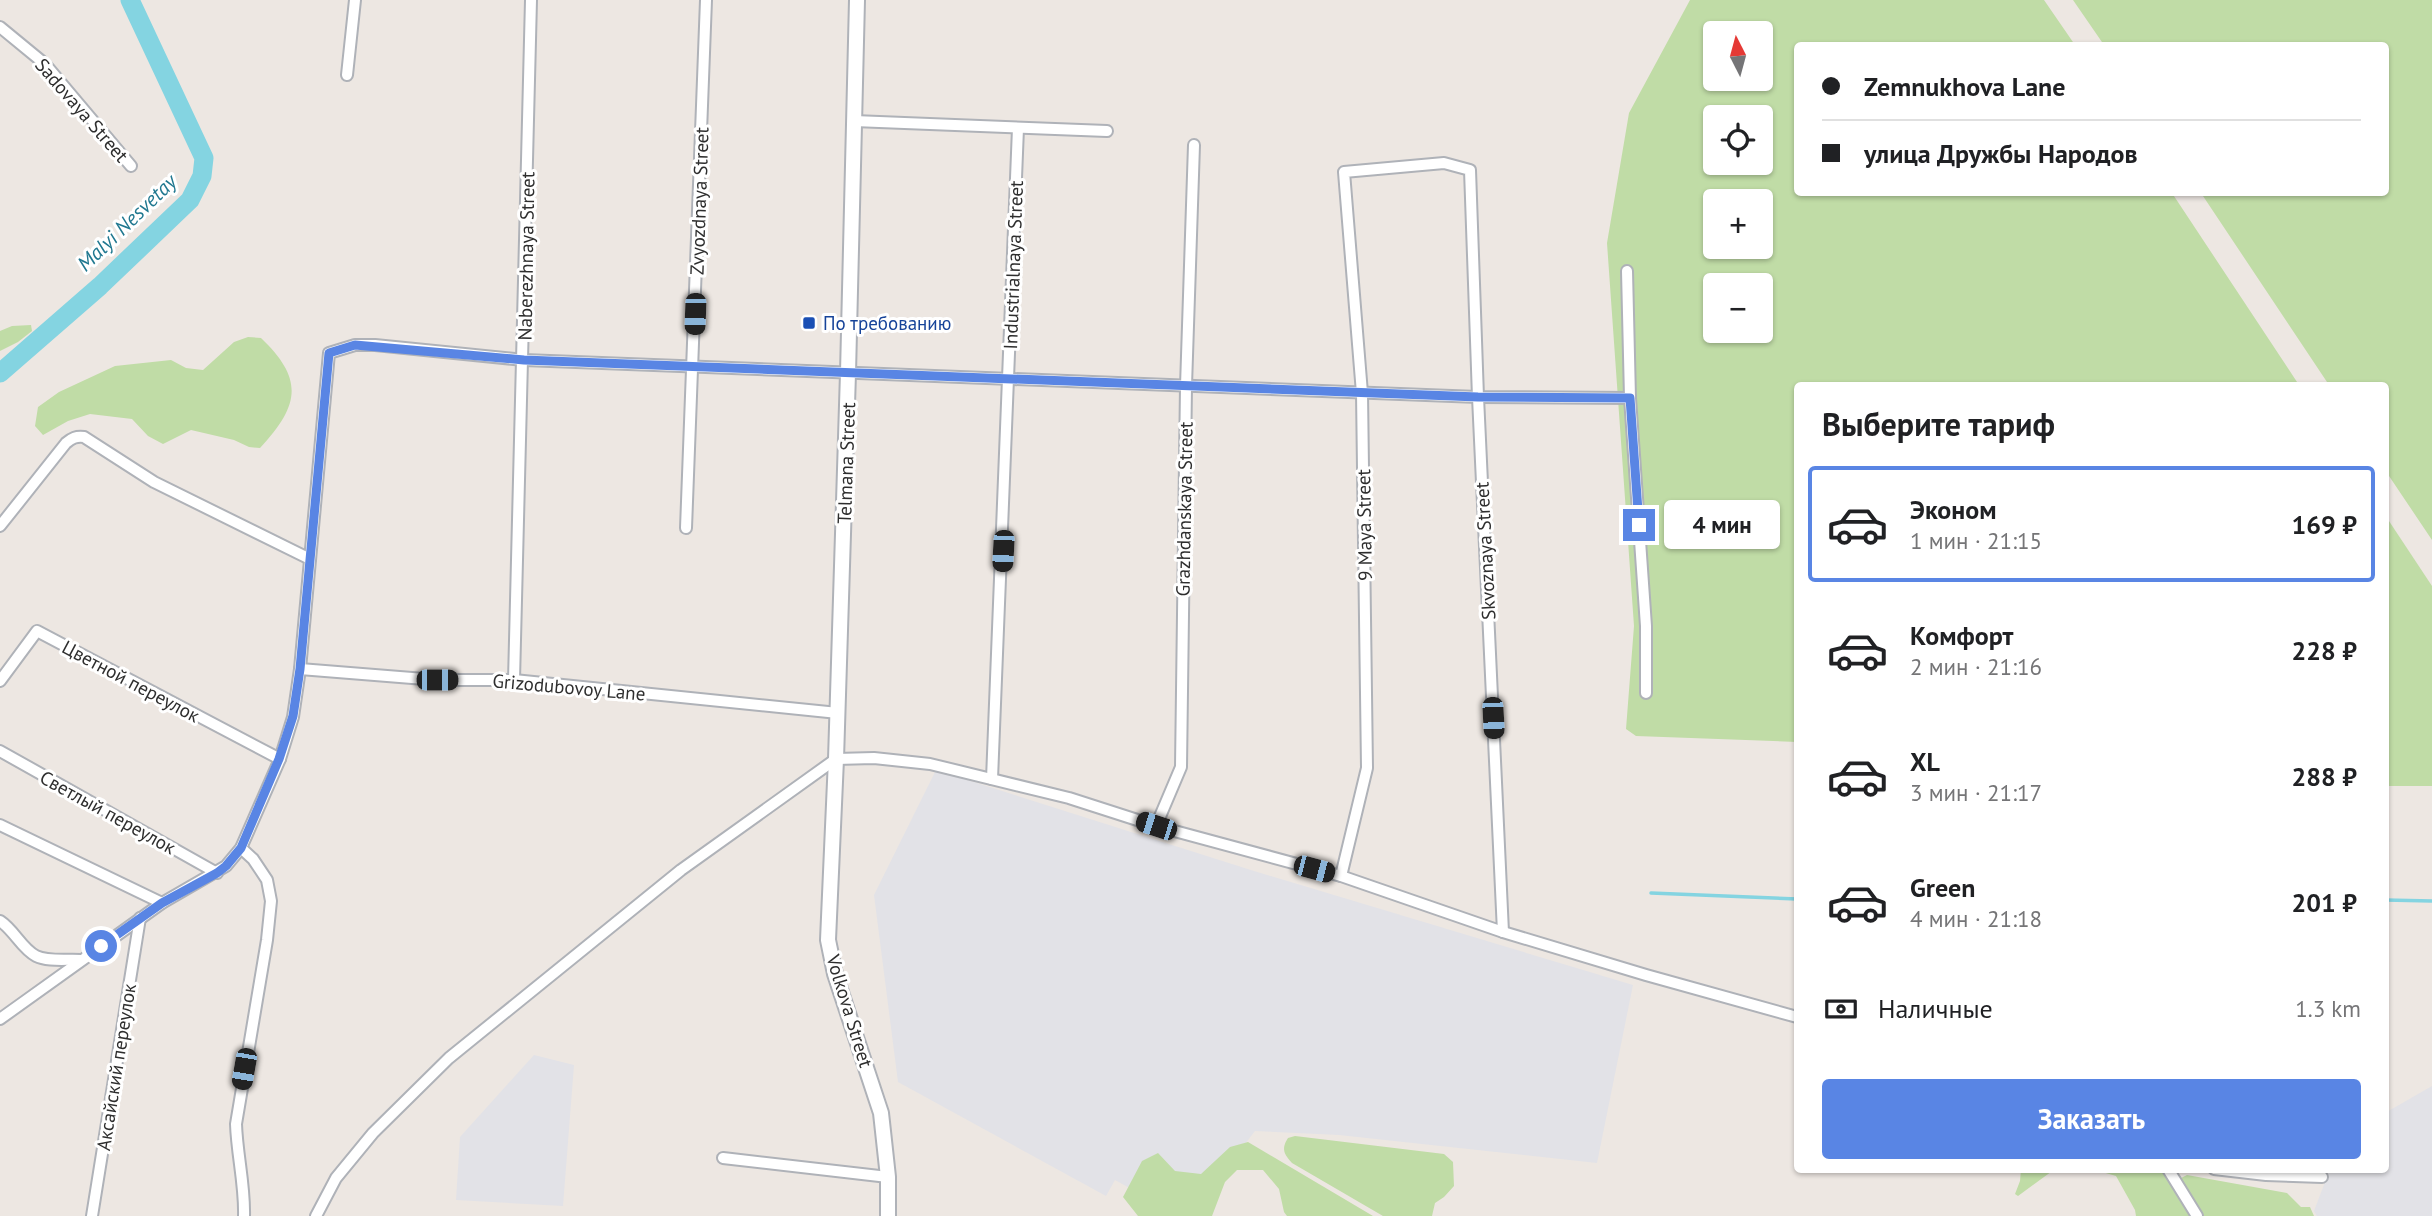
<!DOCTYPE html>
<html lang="ru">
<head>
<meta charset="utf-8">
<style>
  body { margin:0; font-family:"PT Sans",sans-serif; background:#f6f6f6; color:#202124; height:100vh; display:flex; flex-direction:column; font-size:26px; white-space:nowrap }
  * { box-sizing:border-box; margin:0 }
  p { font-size:23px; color:#757577 }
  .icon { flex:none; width:38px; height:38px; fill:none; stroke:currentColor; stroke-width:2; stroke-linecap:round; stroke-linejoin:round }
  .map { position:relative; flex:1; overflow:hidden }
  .side { position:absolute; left:1794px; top:382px; width:595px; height:791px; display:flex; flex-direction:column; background:#fff; border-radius:7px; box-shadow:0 2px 5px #0004 }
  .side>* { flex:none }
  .banner { position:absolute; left:1794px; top:42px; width:595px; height:154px; border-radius:7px; box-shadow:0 2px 5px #0004; display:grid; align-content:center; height:154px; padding:0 28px; background:#fff }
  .needle { width:46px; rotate:354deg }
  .fabs { position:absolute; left:1703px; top:21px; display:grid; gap:14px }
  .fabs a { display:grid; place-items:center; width:70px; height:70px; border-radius:7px; background:#fff; box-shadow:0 2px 5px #0004; font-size:35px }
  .end { position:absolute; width:32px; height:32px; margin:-16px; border:9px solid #5985e4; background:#fff; box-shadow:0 0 0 4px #fff }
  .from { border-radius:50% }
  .bubble { position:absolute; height:49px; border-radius:7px; background:#fff; box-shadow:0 2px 5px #0004; font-size:23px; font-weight:600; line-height:49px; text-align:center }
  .car { position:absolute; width:21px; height:42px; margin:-21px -10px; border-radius:9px; box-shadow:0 0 5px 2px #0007; background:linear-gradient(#222 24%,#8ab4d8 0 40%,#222 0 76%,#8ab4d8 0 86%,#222 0) }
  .banner b { display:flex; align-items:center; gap:24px; height:66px; font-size:26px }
  .banner b+b { border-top:2px solid #e0e0e0 }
  .banner i { width:18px; height:18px; background:#202124 }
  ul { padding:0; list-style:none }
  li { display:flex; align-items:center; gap:21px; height:116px; margin:0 14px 10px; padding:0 14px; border:4px solid transparent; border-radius:7px }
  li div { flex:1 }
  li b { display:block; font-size:26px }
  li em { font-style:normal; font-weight:600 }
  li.current { border-color:#5985e4 }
  li>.icon { width:63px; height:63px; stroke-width:1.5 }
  h2 { padding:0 28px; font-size:32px; line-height:84px }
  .pay { display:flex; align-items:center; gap:18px; height:77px; padding:0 28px; font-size:26px }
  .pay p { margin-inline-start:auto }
  .primary-button { display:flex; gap:14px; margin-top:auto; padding:14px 28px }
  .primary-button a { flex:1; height:80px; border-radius:7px; background:#5985e4; color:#fff; font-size:28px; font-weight:600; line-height:80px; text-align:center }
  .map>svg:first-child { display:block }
</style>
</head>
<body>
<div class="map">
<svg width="2432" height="1216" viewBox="0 0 2432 1216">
  <rect width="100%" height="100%" fill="#ede7e2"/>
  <g fill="#e2e2e7">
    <polygon points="936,770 1254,871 1633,985 1597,1163 1339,1135 1255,1131 1189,1216 1180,1216 1115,1180 1106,1196 898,1082 874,895"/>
    <polygon points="534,1055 574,1065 563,1206 456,1200 460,1137"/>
    <polygon points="2432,1086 2432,1216 2317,1216 2314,1211 2330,1169 2385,1169 2385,1113"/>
  </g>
  <g fill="#c0dca6" fill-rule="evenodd">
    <path d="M1690 0H2044L2075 45 1797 46V192L2172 193 2299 385H1797V742L1636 736 1626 729 1634 626 1607 243 1629 113ZM1715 33H1760V79H1715ZM1715 117H1760V163H1715ZM1715 201H1760V247H1715ZM1715 285H1760V331H1715Z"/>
    <polygon points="2073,0 2432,0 2432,540 2385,470 2385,385 2329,385 2201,193 2385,192 2385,46 2104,45"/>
    <polygon points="31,325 32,331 18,342 0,351 0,331 12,326"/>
    <path d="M248 337 261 338C304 379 300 405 260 448L249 447 234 440 191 430 163 444 148 436 132 419 90 414 68 421 43 435 35 426 38 407 59 392 115 366 171 360 186 368 203 370 234 342Z"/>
    <polygon points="2385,515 2432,586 2432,786 2385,786"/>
    <path d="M1295 1136 1444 1154 1453 1162 1454 1186 1444 1197 1435 1203 1432 1216H1383L1292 1163C1284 1154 1281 1149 1288 1138Z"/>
    <polygon points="1248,1142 1373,1216 1287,1216 1284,1212 1279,1189 1263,1170 1237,1170 1225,1182 1212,1216 1138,1216 1123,1197 1142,1161 1158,1153 1175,1171 1201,1174 1230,1147"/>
    <polygon points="2021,1169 2055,1169 2018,1196 2015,1194 2020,1181"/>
    <polygon points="2092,1169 2163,1169 2192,1216 2136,1216 2135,1210 2116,1176"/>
    <polygon points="2187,1175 2287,1193 2301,1207 2310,1207 2314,1216 2203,1216 2182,1183 2181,1178"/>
  </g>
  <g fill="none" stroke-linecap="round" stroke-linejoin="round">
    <g stroke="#84d4e1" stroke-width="3.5">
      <polyline points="1651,893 1797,899"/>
      <polyline points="2385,900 2432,901"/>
    </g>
    <polyline stroke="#84d4e1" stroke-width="19" points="0,373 100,286 190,200 202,176 204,158 130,0"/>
    <defs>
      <g id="street">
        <polyline points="0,27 45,64 131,166"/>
        <polyline points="347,75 355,0"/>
        <polyline points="854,121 1107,131"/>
        <polyline points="1627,271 1630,398 1646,626 1646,693"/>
        <path d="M0 526 66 443C72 438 76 436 84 437L154 482 310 559"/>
        <polyline points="686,528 706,0"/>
        <polyline points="300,669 437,680 514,680 838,713"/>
        <polyline points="514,680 531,0"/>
        <polyline points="0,681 37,631 280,759"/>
        <polyline points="0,751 217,873"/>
        <polyline points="992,779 1018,128"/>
        <polyline points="0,825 162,903"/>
        <polyline points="1156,826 1181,767 1186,386 1194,145"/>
        <path d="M241 848 253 859 267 880 271 901 267 940 236 1124C237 1155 245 1185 244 1216"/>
        <polyline points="1341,876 1367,768 1362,393 1344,172 1444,163 1470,170 1478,397 1503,932"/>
        <path d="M0 921C14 930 22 949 36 956 48 962 67 959 81 960"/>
        <polyline points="0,1019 162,903 226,866 241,848 280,759 293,717 300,669 329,353 355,345 375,345 524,360 1478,397 1630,398"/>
        <polyline points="723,1158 888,1177"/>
        <polyline points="2168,1169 2197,1216"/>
        <polyline points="2214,1169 2266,1175 2322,1177"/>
        <polyline points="92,1216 140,918"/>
        <polyline points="316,1216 336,1178 373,1133 449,1058 681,870 836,759 874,758 930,764 1069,798 1156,826 1341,876 1503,932 1646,975 1797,1017"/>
      </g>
      <polyline id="secondary" points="857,0 848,373 836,759 828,940 835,974 881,1113 888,1177 888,1216"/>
    </defs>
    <use href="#street" stroke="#afb2b8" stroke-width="14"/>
    <use href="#secondary" stroke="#afb2b8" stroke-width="18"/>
    <use href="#street" stroke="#fff" stroke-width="10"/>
    <use href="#secondary" stroke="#fff" stroke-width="14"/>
  </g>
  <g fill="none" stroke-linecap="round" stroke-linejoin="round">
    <polyline stroke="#5985e4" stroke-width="9" points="101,946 162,903 217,873 226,866 241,848 279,759 293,716 300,669 329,353 355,345 524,360 1478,397 1630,398 1639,525"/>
  </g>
  <rect fill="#1a4fb4" stroke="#fff" stroke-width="2.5" x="802" y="316" width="14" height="14" rx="3.5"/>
  <g text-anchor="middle" stroke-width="6" stroke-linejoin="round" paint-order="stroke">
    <g font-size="19" fill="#2e2e2e" stroke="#fff">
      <text transform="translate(82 110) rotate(49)" y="7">Sadovaya Street</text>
      <text transform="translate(699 201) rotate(-88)" y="7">Zvyozdnaya Street</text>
      <text transform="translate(526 256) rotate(-89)" y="7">Naberezhnaya Street</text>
      <text transform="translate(1013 265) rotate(-88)" y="7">Industrialnaya Street</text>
      <text transform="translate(846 463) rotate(-88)" y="7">Telmana Street</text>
      <text transform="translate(1184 509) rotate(-89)" y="7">Grazhdanskaya Street</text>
      <text transform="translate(1364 525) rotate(-91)" y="7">9 Maya Street</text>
      <text transform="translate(1485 551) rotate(-93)" y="7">Skvoznaya Street</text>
      <text transform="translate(131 681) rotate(28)" y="7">Цветной переулок</text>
      <text transform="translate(569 687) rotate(5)" y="7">Grizodubovoy Lane</text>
      <text transform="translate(108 812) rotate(29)" y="7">Светлый переулок</text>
      <text transform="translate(850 1011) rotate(73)" y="7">Volkova Street</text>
      <text transform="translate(116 1067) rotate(-81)" y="7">Аксайский переулок</text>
    </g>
    <g font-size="19" fill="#164399" stroke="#fff" text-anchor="start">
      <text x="823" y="330">По требованию</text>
    </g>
    <g font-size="21" font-style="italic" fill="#207890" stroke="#fff">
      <text transform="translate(127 223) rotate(-44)" y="7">Malyi Nesvetay</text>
    </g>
  </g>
</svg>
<div class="fabs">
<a><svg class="needle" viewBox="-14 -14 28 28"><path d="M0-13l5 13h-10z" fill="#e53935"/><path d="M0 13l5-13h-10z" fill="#757577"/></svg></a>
<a><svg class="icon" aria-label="locate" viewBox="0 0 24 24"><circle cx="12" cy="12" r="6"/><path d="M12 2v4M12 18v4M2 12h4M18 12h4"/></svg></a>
<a>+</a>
<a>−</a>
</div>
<i class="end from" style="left:101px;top:946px"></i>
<i class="end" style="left:1639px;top:525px"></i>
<div class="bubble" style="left:1664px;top:500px;width:116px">4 мин</div>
<i class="car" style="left:695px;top:314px;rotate:182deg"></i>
<i class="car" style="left:1003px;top:551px;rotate:183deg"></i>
<i class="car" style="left:437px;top:680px;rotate:90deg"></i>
<i class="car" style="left:1493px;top:718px;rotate:177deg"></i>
<i class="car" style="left:1156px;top:826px;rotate:288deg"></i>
<i class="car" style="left:1314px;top:869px;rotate:105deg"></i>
<i class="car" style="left:244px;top:1069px;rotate:190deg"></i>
<div class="banner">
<b><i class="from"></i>Zemnukhova Lane</b>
<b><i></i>улица Дружбы Народов</b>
</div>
<section class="side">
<h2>Выберите тариф</h2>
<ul>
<li class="current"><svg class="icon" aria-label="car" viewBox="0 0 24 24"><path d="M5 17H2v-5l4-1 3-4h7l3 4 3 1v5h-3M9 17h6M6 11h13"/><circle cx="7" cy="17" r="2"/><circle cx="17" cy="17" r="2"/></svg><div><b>Эконом</b><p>1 мин · 21:15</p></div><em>169 ₽</em></li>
<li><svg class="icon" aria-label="car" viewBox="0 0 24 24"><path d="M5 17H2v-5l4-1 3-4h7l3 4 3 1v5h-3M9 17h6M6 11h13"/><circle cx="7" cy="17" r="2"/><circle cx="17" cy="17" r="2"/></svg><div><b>Комфорт</b><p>2 мин · 21:16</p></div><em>228 ₽</em></li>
<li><svg class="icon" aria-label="car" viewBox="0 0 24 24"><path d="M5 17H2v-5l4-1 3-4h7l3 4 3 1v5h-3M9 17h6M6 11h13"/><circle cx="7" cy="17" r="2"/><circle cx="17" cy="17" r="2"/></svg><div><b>XL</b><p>3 мин · 21:17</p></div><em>288 ₽</em></li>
<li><svg class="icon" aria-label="car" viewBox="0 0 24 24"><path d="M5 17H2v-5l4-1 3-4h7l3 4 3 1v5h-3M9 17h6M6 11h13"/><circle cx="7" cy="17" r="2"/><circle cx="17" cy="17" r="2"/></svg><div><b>Green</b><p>4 мин · 21:18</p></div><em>201 ₽</em></li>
</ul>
<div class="pay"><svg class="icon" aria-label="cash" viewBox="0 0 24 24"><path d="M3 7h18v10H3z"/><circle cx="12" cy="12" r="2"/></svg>Наличные<p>1.3 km</p></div>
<div class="primary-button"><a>Заказать</a></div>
</section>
</div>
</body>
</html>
